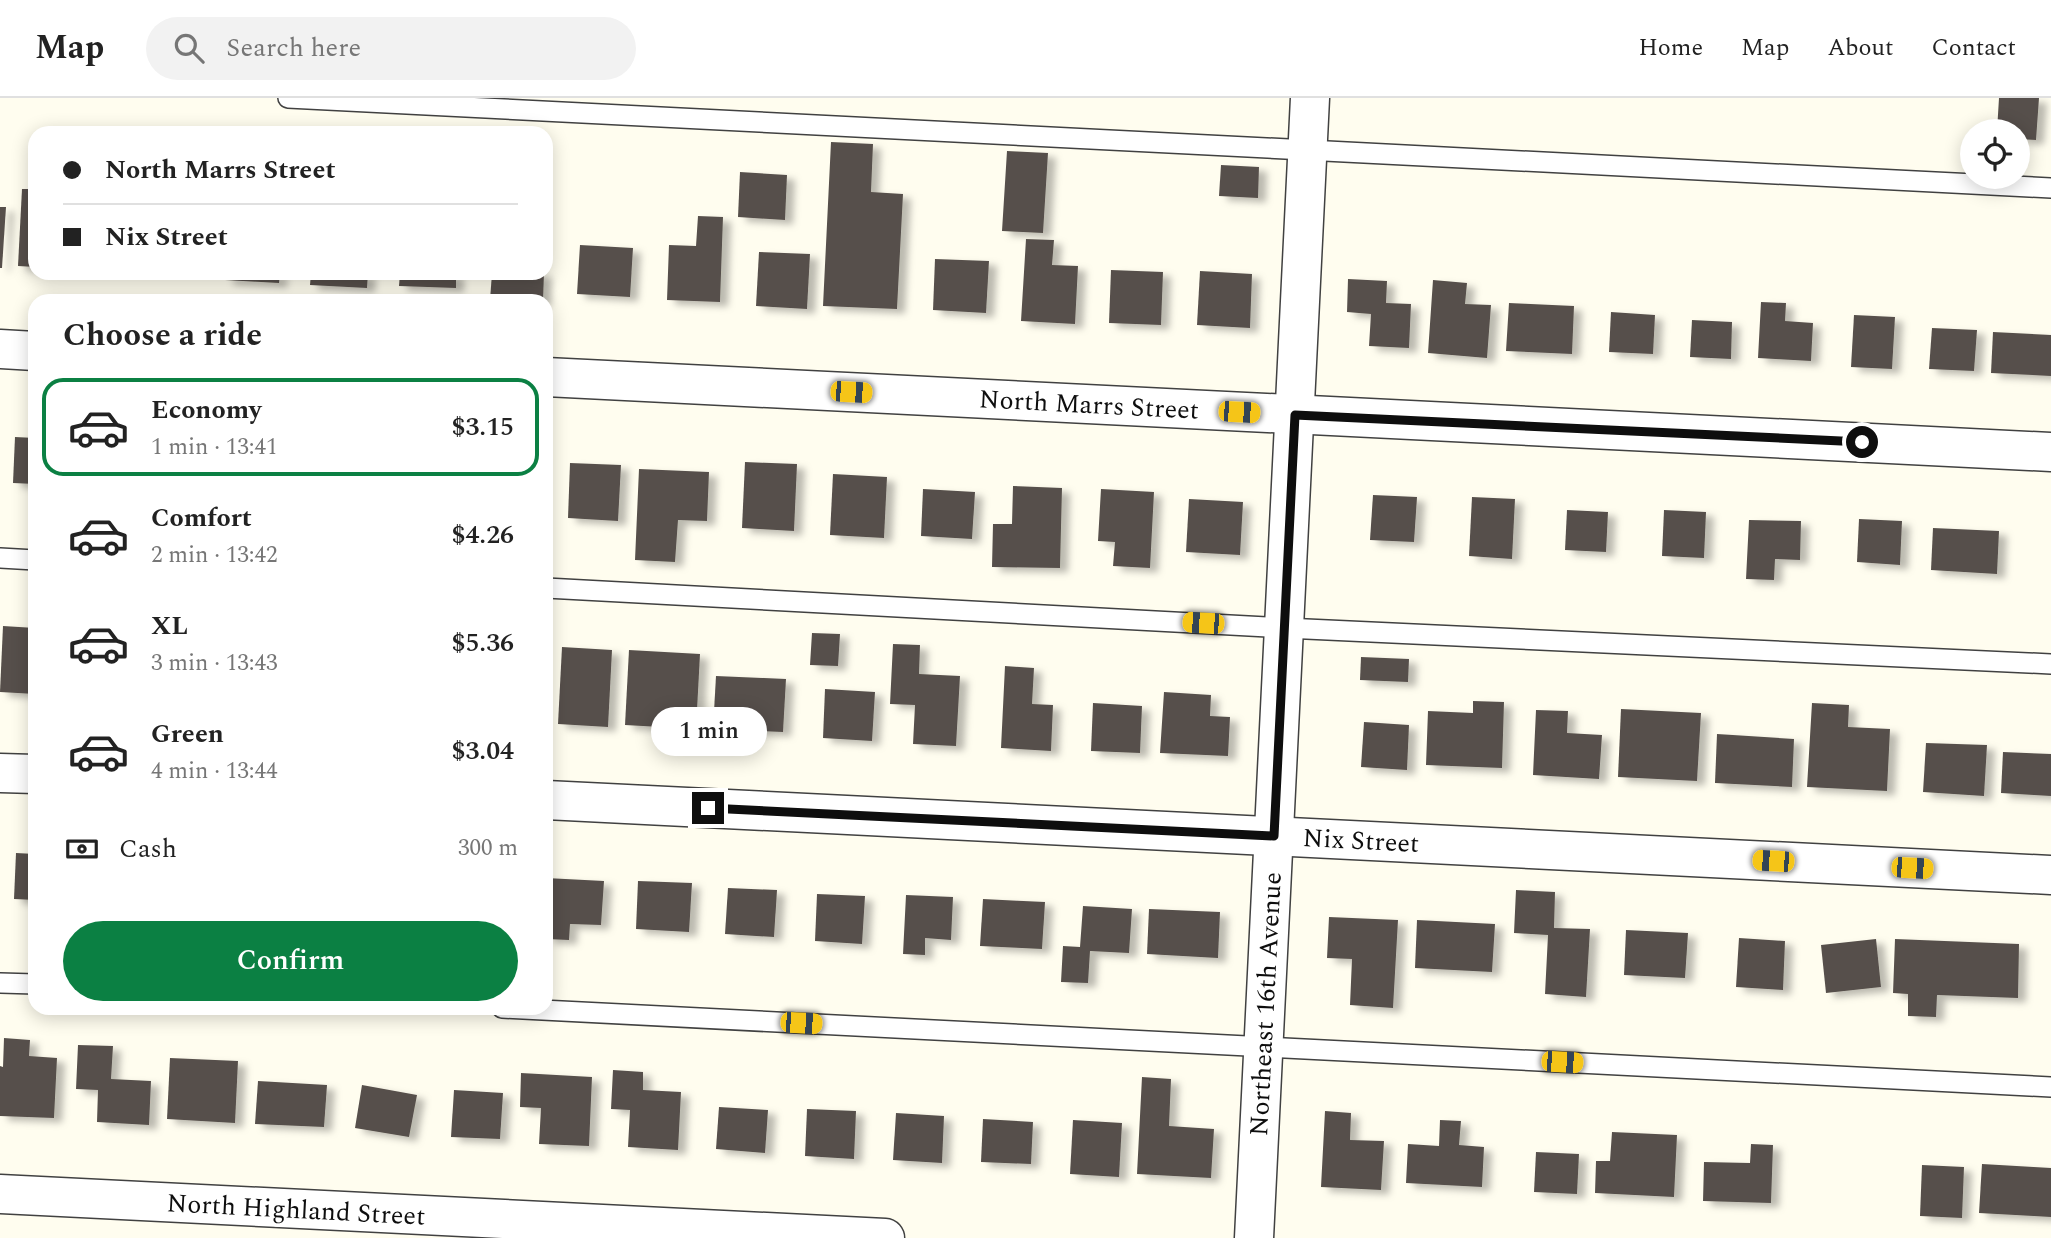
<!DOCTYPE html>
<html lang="en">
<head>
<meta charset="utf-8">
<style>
  body { margin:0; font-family:Spectral,serif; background:#f2f2f2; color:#222; height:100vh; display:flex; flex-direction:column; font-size:26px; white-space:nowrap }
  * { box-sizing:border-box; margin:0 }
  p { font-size:23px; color:#767676 }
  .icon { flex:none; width:38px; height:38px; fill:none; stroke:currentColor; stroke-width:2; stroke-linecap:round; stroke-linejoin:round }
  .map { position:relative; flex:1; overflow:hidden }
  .details { position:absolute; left:28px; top:196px; width:525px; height:721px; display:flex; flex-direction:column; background:#fff; border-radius:21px; box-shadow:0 4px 18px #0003 }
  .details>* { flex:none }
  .top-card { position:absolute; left:28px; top:28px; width:525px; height:154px; border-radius:21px; box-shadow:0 4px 18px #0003; display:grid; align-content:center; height:154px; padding:0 35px; background:#fff }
  .buttons { position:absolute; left:1960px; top:21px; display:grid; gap:14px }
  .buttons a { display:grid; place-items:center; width:70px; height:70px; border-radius:50%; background:#fff; box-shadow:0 4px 18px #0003; font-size:35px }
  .end { position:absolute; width:32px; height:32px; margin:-16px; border:9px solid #0e0e0e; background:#fff; box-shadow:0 0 0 4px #fff }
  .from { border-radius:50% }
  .bubble { position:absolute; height:49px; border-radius:24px; background:#fff; box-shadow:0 4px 18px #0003; font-size:23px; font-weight:600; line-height:49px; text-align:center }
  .car { position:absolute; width:21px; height:42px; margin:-21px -10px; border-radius:9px; box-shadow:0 0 5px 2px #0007; background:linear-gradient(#f5c518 24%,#345 0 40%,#f5c518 0 76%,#345 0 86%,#f5c518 0) }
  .top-card b { display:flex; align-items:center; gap:24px; height:66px; font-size:26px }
  .top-card b+b { border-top:2px solid #e0e0e0 }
  .top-card i { width:18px; height:18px; background:#222 }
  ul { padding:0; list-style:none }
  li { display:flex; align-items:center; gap:21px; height:98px; margin:0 14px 10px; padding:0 21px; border:4px solid transparent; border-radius:21px }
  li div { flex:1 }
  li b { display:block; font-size:26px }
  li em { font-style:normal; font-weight:600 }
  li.active { border-color:#0b8043 }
  li>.icon { width:63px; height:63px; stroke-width:1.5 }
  h2 { padding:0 35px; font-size:32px; line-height:84px }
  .pay { display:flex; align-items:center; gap:18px; height:77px; padding:0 35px; font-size:26px }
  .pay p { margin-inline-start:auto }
  .button { display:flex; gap:14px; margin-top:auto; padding:14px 35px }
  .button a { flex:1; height:80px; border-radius:42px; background:#0b8043; color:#fff; font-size:28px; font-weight:600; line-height:80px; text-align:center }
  header { display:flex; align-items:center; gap:42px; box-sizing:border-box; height:98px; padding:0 35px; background:#fff; border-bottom:2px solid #e0e0e0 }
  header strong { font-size:33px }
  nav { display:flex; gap:38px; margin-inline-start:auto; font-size:24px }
  .search { width:490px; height:63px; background:#f2f2f2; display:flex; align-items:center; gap:18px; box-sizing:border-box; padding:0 24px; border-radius:38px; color:#767676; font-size:26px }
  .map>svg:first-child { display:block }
</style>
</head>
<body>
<header>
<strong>Map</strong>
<div class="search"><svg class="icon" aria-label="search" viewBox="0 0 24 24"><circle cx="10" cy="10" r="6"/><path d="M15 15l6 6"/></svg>Search here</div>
<nav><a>Home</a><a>Map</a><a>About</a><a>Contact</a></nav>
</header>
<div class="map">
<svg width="2051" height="1140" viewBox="0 0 2051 1140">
  <defs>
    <filter id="shadow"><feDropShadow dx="8" dy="4.5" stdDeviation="3.5" flood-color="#0004"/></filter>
  </defs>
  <rect width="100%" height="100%" fill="#fffdef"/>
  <g fill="#57504b" filter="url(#shadow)">
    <polygon points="1999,0 2039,0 2036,42 2018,41 2018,33 1997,33"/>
    <polygon points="831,44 873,46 871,94 903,96 897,211 823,208"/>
    <polygon points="1007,53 1048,55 1043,135 1002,133"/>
    <polygon points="1221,67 1259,69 1258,100 1219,98"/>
    <polygon points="740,74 787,77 785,122 738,119"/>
    <polygon points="22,91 35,91 35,169 18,168"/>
    <polygon points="0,109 6,109 2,170 0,170"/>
    <polygon points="698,118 723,119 720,204 667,202 669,147 696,148"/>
    <polygon points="1026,141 1054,142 1052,167 1078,168 1075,226 1021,223"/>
    <polygon points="580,147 633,150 630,199 577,196"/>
    <polygon points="759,154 810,156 807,211 756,208"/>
    <polygon points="935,161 989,163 986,215 933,212"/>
    <polygon points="1111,172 1163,174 1161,227 1109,225"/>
    <polygon points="1200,173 1252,176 1250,230 1197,227"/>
    <polygon points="226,175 280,175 279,185 225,182"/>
    <polygon points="311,175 368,175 367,190 310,187"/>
    <polygon points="400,175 456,175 456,190 399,188"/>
    <polygon points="492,175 544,175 543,203 490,202"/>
    <polygon points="1348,181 1387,183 1386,205 1411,206 1409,250 1369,248 1371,216 1347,214"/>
    <polygon points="1433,182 1467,185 1465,206 1491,207 1487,260 1428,255"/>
    <polygon points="1761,204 1786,205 1785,223 1813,225 1811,263 1758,260"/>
    <polygon points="1509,205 1574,208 1572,256 1506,253"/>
    <polygon points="1611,214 1655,217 1653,256 1609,254"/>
    <polygon points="1854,217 1895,219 1892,271 1851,269"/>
    <polygon points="1692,222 1732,224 1731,261 1690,259"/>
    <polygon points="1932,230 1977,232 1974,273 1929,271"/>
    <polygon points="1993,234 2051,237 2051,278 1991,275"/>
    <polygon points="15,339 35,340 35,386 13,385"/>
    <polygon points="745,364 797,366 794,433 742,430"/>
    <polygon points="570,365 621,367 618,423 568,420"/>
    <polygon points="639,371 709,374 707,423 678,422 675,464 635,462"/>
    <polygon points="833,376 887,379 884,440 830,437"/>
    <polygon points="1013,388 1062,390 1060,470 992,469 993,426 1012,426"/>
    <polygon points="923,391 975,394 972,441 921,438"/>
    <polygon points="1101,391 1154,394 1150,470 1113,468 1115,444 1098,443"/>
    <polygon points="1373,397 1417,399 1414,444 1370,442"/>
    <polygon points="1472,399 1515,401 1512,461 1469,458"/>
    <polygon points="1189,401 1243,404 1240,457 1186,454"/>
    <polygon points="1567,412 1608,414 1606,454 1565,452"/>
    <polygon points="1664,412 1706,414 1704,460 1662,458"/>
    <polygon points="1859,421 1902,423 1900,467 1857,464"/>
    <polygon points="1749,422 1801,423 1800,462 1775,461 1774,482 1746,481"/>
    <polygon points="1933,430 1999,433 1997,476 1931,472"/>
    <polygon points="3,528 35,530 35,596 0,594"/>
    <polygon points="812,535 840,536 838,568 810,567"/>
    <polygon points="893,546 920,547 919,576 960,578 956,648 913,646 915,607 890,606"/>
    <polygon points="562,549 612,552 608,629 558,626"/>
    <polygon points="629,552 700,556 696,631 625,627"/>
    <polygon points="1361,559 1409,561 1408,584 1360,582"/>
    <polygon points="1005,568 1034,570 1032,606 1053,607 1051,653 1001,650"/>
    <polygon points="716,578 786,581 783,634 713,631"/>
    <polygon points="825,591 875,594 872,643 823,640"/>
    <polygon points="1164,594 1211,597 1210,618 1230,619 1228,658 1160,655"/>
    <polygon points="1473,603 1504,604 1502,670 1426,667 1428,613 1473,615"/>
    <polygon points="1093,605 1142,608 1140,655 1091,653"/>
    <polygon points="1812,605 1849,607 1848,629 1890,631 1887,693 1807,689"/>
    <polygon points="1621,611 1701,615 1697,683 1618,679"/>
    <polygon points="1536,612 1568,613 1567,635 1602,637 1599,681 1533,677"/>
    <polygon points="1364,624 1409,627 1407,672 1361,669"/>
    <polygon points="1717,636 1794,641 1792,689 1715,685"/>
    <polygon points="1926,645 1987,647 1984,698 1923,694"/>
    <polygon points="2003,654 2051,656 2051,698 2001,695"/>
    <polygon points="16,755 35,756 35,802 14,801"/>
    <polygon points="546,780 604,783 601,827 570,826 569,842 546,841"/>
    <polygon points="638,783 692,785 689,834 636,831"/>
    <polygon points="728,790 777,792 774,839 725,836"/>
    <polygon points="1516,792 1555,794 1554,830 1590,831 1586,899 1545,896 1548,837 1514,835"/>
    <polygon points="817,796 865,798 862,846 815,843"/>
    <polygon points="906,797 953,799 951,842 925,840 925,857 903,856"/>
    <polygon points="983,801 1045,804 1042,851 980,848"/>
    <polygon points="1083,808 1132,811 1129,855 1090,853 1088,885 1061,884 1063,848 1080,849"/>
    <polygon points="1149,811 1220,814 1218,860 1147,856"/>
    <polygon points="1329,819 1398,822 1393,910 1350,907 1352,861 1327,860"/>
    <polygon points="1417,822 1495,826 1492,874 1415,870"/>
    <polygon points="1626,832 1688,835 1685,880 1624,877"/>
    <polygon points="1739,840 1785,843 1783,892 1736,889"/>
    <polygon points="1876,841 1881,889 1826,895 1821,847"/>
    <polygon points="1895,841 2019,846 2018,900 1937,897 1936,919 1908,918 1908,896 1893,895"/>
    <polygon points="4,940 30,942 29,958 57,960 54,1020 0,1018 0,968 3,969"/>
    <polygon points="78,947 113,948 111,981 151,983 149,1027 97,1024 98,992 76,991"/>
    <polygon points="170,960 238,963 235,1025 167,1021"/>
    <polygon points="613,972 643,974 643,992 681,994 678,1052 628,1049 630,1012 611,1011"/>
    <polygon points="521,975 592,979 589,1048 539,1046 541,1010 520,1009"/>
    <polygon points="1142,979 1171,981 1169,1028 1214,1031 1211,1080 1137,1076"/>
    <polygon points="258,983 327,987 324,1029 255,1026"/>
    <polygon points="362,987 417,997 409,1039 355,1030"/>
    <polygon points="454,992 503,995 500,1041 451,1039"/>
    <polygon points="719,1009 768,1012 765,1055 716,1051"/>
    <polygon points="807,1011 856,1013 854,1061 805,1058"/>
    <polygon points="1325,1013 1351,1015 1350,1042 1384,1043 1381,1092 1321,1089"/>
    <polygon points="896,1015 944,1018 942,1065 893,1062"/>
    <polygon points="983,1021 1033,1024 1031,1066 981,1064"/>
    <polygon points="1073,1022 1122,1025 1119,1079 1070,1076"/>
    <polygon points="1440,1022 1461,1023 1459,1047 1484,1049 1482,1089 1406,1085 1408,1046 1439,1048"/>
    <polygon points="1612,1034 1677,1037 1674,1099 1595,1095 1596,1063 1610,1063"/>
    <polygon points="1751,1046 1773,1047 1771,1105 1703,1103 1704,1064 1750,1065"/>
    <polygon points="1536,1054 1579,1056 1577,1096 1534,1094"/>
    <polygon points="1982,1066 2051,1070 2051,1119 1979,1115"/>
    <polygon points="1922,1067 1964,1069 1962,1120 1920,1118"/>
  </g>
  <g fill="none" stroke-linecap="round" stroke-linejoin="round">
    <defs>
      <g id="service">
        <polyline points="288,0 2051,90"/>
        <polyline points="0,460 35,462"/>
        <polyline points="546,490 1285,530 2051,566"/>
        <polyline points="0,885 35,886"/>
        <polyline points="502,910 2051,989"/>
      </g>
      <g id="minor">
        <polyline points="0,251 35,253"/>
        <polyline points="546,279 2051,354"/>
        <polyline points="0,675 35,676"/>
        <polyline points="546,702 2051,777"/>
      </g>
      <g id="tertiary">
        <polyline points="0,1096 885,1140"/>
        <polyline points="1254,1140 1310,0"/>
      </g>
    </defs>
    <use href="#service" stroke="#414141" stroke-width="22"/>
    <use href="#minor" stroke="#414141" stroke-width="41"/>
    <use href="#tertiary" stroke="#414141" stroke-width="41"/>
    <use href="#service" stroke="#fff" stroke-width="19"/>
    <use href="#minor" stroke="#fff" stroke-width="38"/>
    <use href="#tertiary" stroke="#fff" stroke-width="38"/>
  </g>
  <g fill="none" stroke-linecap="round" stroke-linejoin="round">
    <polyline stroke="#0e0e0e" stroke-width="9" points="708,710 1274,738 1295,317 1862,344"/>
  </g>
  <g text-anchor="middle" stroke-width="7" stroke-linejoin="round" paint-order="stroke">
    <g font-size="26" fill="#0e0e0e" stroke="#fff">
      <text transform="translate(1089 306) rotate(3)" y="9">North Marrs Street</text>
      <text transform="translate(1361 742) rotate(3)" y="9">Nix Street</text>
      <text transform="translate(1265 906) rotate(-87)" y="9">Northeast 16th Avenue</text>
      <text transform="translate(296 1111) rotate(3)" y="9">North Highland Street</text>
    </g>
  </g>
</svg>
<div class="buttons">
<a><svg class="icon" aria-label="locate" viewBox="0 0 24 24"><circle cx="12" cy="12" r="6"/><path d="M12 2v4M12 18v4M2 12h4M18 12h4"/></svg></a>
</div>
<i class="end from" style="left:1862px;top:344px"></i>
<i class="end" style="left:708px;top:710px"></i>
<div class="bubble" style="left:651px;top:609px;width:116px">1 min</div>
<i class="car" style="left:851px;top:294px;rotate:93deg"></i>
<i class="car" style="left:1239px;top:314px;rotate:93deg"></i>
<i class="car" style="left:1203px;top:525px;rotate:273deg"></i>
<i class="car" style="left:1773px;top:763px;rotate:273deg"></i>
<i class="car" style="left:1912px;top:770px;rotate:93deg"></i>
<i class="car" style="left:801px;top:925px;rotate:93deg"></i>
<i class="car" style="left:1562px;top:964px;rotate:93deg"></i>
<div class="top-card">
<b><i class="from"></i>North Marrs Street</b>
<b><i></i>Nix Street</b>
</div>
<section class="details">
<h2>Choose a ride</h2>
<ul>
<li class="active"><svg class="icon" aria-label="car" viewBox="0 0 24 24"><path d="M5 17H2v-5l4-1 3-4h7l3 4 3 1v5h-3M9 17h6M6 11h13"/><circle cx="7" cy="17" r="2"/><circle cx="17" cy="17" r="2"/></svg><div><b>Economy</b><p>1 min · 13:41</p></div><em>$3.15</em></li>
<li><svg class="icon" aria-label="car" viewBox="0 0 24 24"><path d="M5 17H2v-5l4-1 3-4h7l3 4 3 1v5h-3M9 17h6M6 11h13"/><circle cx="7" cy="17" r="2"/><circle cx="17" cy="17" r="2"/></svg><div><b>Comfort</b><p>2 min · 13:42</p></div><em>$4.26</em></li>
<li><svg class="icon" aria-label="car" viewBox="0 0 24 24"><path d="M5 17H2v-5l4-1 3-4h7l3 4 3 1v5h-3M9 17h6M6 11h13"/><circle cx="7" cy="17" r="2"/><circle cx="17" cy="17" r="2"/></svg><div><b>XL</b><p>3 min · 13:43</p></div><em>$5.36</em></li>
<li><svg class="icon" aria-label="car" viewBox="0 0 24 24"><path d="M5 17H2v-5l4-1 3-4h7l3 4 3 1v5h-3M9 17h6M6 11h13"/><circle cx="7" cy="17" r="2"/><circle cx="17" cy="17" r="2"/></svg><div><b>Green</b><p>4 min · 13:44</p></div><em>$3.04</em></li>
</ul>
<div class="pay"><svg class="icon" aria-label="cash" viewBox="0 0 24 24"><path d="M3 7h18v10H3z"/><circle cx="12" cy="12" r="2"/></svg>Cash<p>300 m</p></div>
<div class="button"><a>Confirm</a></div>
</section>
</div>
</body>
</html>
